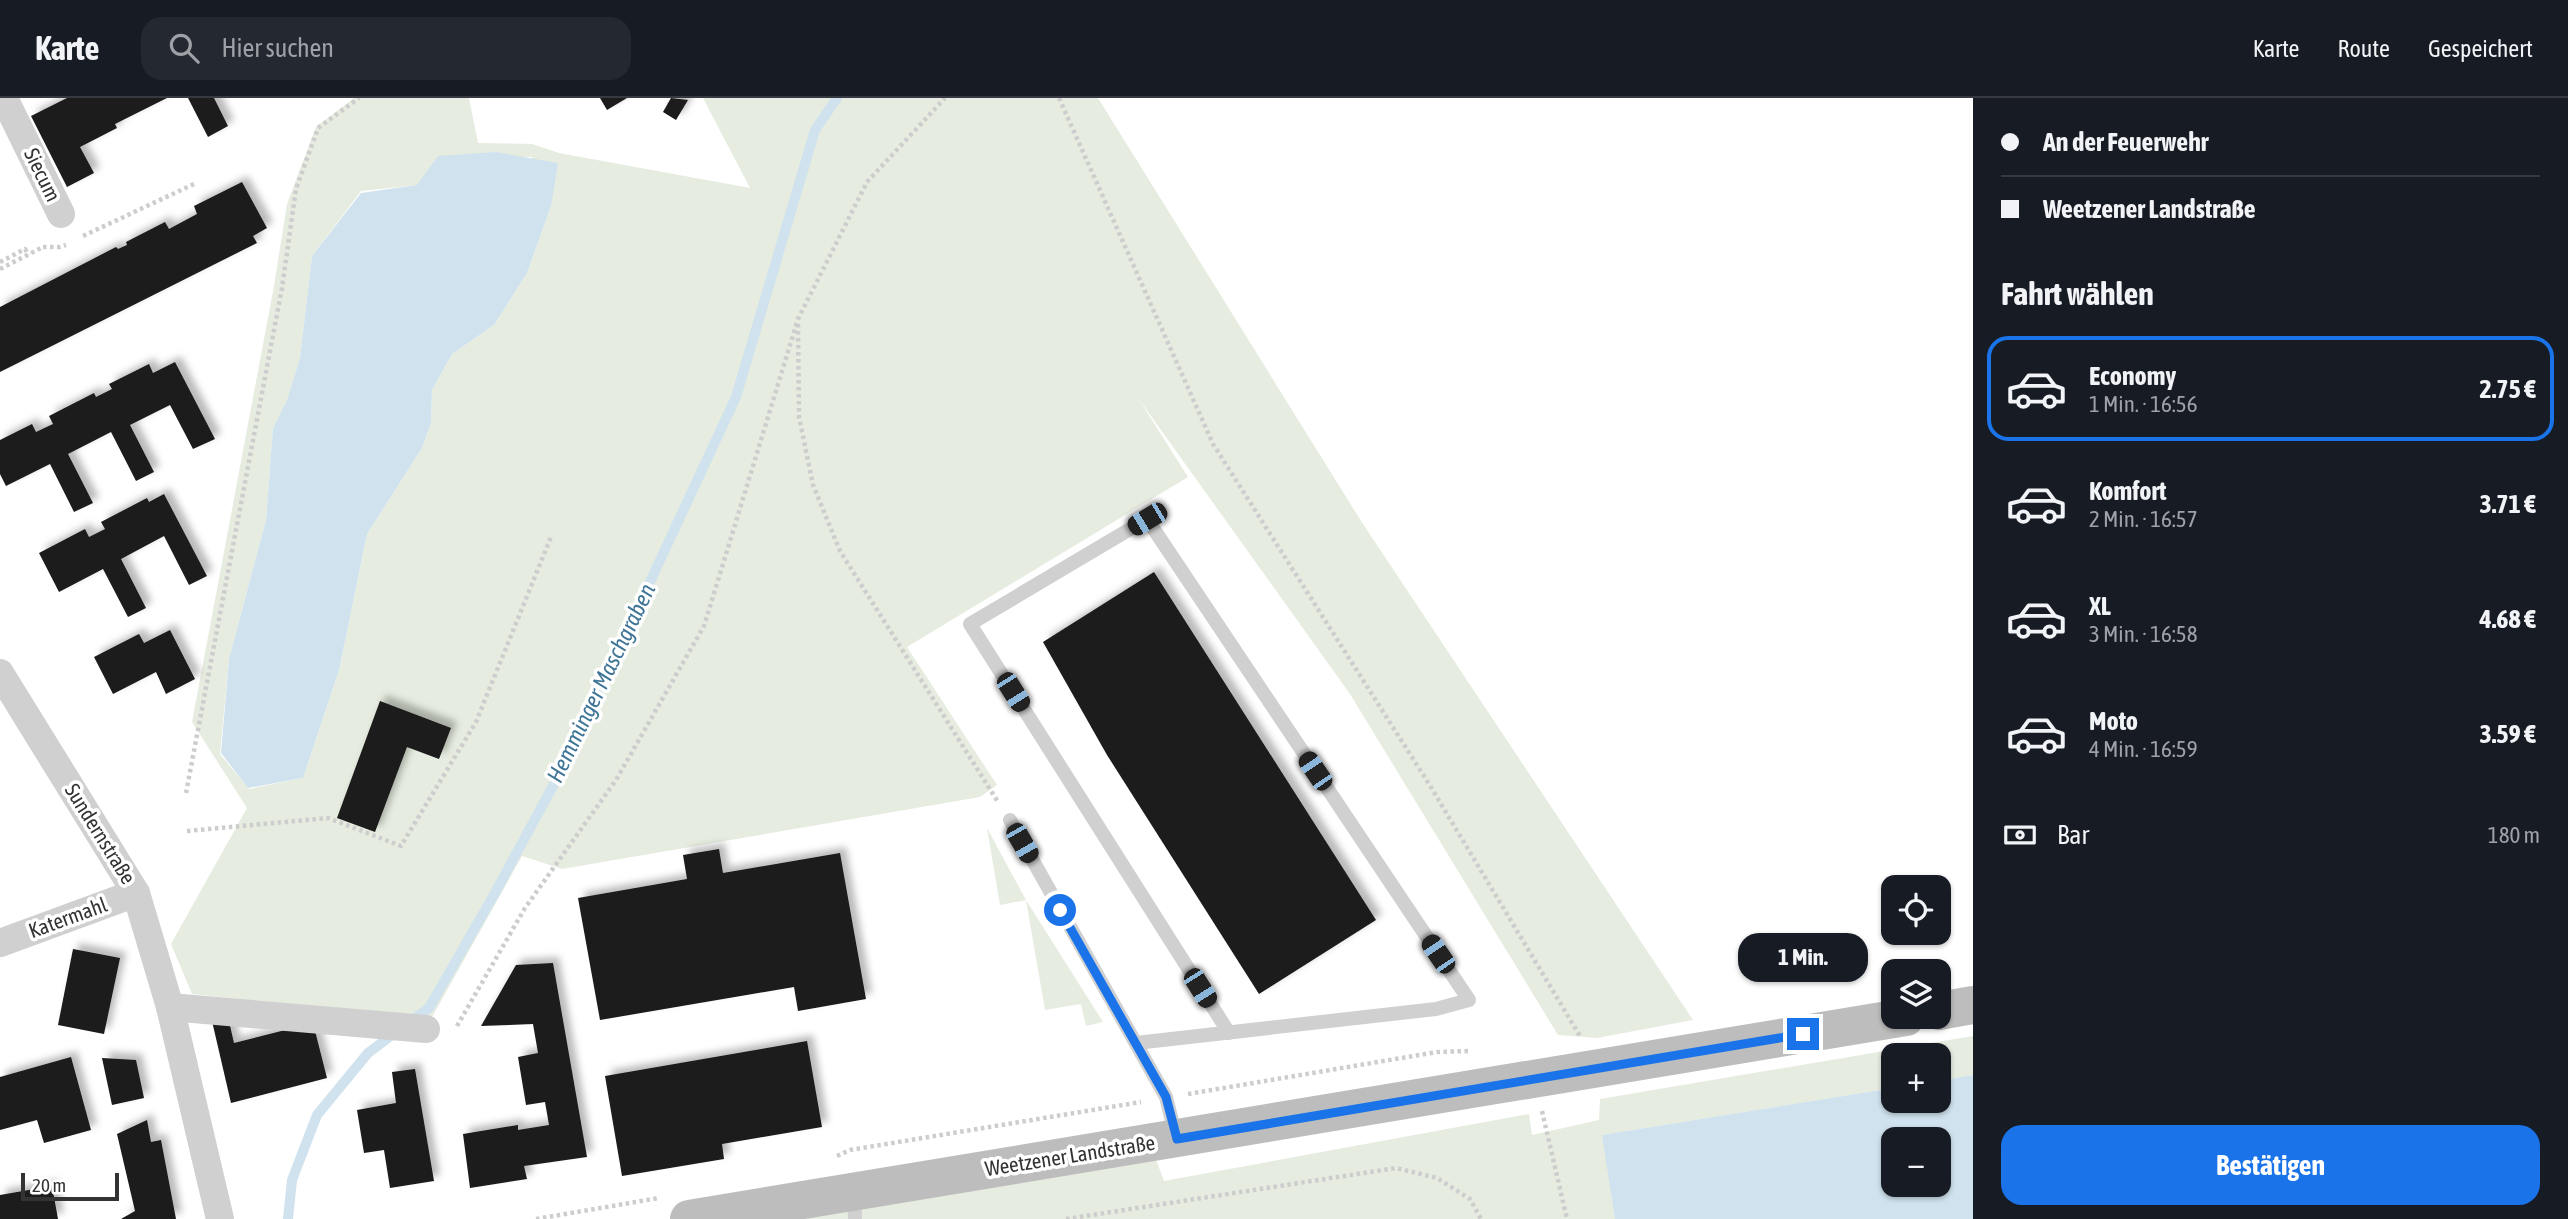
<!DOCTYPE html>
<html lang="de">
<head>
<meta charset="utf-8">
<style>
  body { margin:0; font-family:"Asap Condensed",sans-serif; background:#242831; color:#f1f3f6; height:100vh; display:flex; flex-direction:column; font-size:26px; white-space:nowrap }
  * { box-sizing:border-box; margin:0 }
  p { font-size:23px; color:#9ea1a6 }
  .icon { flex:none; width:38px; height:38px; fill:none; stroke:currentColor; stroke-width:2; stroke-linecap:round; stroke-linejoin:round }
  .map { position:relative; flex:1; overflow:hidden }
  .side { display:flex; flex-direction:column; background:#171b24; width:595px }
  .side>* { flex:none }
  .banner { display:grid; align-content:center; height:154px; padding:0 28px; background:#171b24 }
  .controls { position:absolute; left:1881px; top:777px; display:grid; gap:14px }
  .controls a { display:grid; place-items:center; width:70px; height:70px; border-radius:14px; background:#171b24; box-shadow:0 2px 5px #0004; font-size:35px }
  .scale { position:absolute; left:21px; bottom:18px; width:98px; box-sizing:border-box; padding-left:7px; border:4px solid #333; border-top:0; font-size:19px; line-height:24px; white-space:nowrap; color:#333; -webkit-text-stroke:5px #fff; paint-order:stroke }
  .end { position:absolute; width:32px; height:32px; margin:-16px; border:9px solid #1a73e8; background:#fff; box-shadow:0 0 0 4px #fff }
  .from { border-radius:50% }
  .bubble { position:absolute; height:49px; border-radius:21px; background:#171b24; box-shadow:0 2px 5px #0004; font-size:23px; font-weight:700; line-height:49px; text-align:center }
  .car { position:absolute; width:21px; height:42px; margin:-21px -10px; border-radius:9px; box-shadow:0 0 5px 2px #0007; background:linear-gradient(#222 24%,#8ab4d8 0 40%,#222 0 76%,#8ab4d8 0 86%,#222 0) }
  .banner b { display:flex; align-items:center; gap:24px; height:66px; font-size:26px }
  .banner b+b { border-top:2px solid #363941 }
  .banner i { width:18px; height:18px; background:#f1f3f6 }
  ul { padding:0; list-style:none }
  li { display:flex; align-items:center; gap:21px; height:105px; margin:0 14px 10px; padding:0 14px; border:4px solid transparent; border-radius:21px }
  li div { flex:1 }
  li b { display:block; font-size:26px }
  li em { font-style:normal; font-weight:700 }
  li.active { border-color:#1a73e8 }
  li>.icon { width:63px; height:63px; stroke-width:1.5 }
  h2 { padding:0 28px; font-size:32px; line-height:84px }
  .pay { display:flex; align-items:center; gap:18px; height:77px; padding:0 28px; font-size:26px }
  .pay p { margin-inline-start:auto }
  .primary-button { display:flex; gap:14px; margin-top:auto; padding:14px 28px }
  .primary-button a { flex:1; height:80px; border-radius:21px; background:#1a73e8; color:#fff; font-size:28px; font-weight:700; line-height:80px; text-align:center }
  header { display:flex; align-items:center; gap:42px; box-sizing:border-box; height:98px; padding:0 35px; background:#171b24; border-bottom:2px solid #363941 }
  header strong { font-size:33px }
  nav { display:flex; gap:38px; margin-inline-start:auto; font-size:24px }
  .search { width:490px; height:63px; background:#242831; display:flex; align-items:center; gap:18px; box-sizing:border-box; padding:0 24px; border-radius:21px; color:#9ea1a6; font-size:26px }
  main { display:flex; flex:1; min-height:0 }
  .map>svg:first-child { display:block }
</style>
</head>
<body>
<header>
<strong>Karte</strong>
<div class="search"><svg class="icon" aria-label="search" viewBox="0 0 24 24"><circle cx="10" cy="10" r="6"/><path d="M15 15l6 6"/></svg>Hier suchen</div>
<nav><a>Karte</a><a>Route</a><a>Gespeichert</a></nav>
</header>
<main>
<div class="map">
<svg width="1973" height="1121" viewBox="0 0 1973 1121">
  <defs>
    <filter id="shadow"><feDropShadow dx="6" dy="-6" stdDeviation="3.5" flood-color="#0004"/></filter>
  </defs>
  <rect width="100%" height="100%" fill="#fff"/>
  <g fill="#e6ecdf" fill-rule="evenodd">
    <path d="M354 0H469L478 45 532 46 559 55 750 90 703 0H1098L1361 423 1693 922 1597 940 1558 937 1350 596 1138 300 1188 379 907 549 997 687 980 699 562 771 522 758 431 921 192 896 171 846 247 710 192 624 274 188 287 106 316 29ZM496 54 513 59H532L551 108 527 175 494 227 452 256 432 292 431 325 422 350 367 436 339 572 303 680 249 691 220 656 229 561 266 422 273 330 287 302 300 260 312 158 361 93 418 87 480 56Z"/>
    <polygon points="987,730 1026,802 1103,924 1086,928 1081,906 1045,912 1026,802 1000,807"/>
    <polygon points="1973,938 1973,977 1939,983 1939,957 1894,957 1893,990 1603,1037 1615,1121 803,1121 1155,1059 1164,1083 1529,1016 1532,1037 1599,1022 1600,1001"/>
  </g>
  <g fill="#cfe2ee" fill-rule="evenodd">
    <polygon points="496,54 558,65 551,108 527,175 494,227 452,256 432,292 431,325 422,350 367,436 339,572 303,680 248,690 221,655 229,561 266,422 273,330 287,302 300,260 312,158 361,95 417,87 438,58"/>
    <path d="M1973 977V1121H1615L1602 1037 1893 990 1894 1003H1939V983ZM1894 1041H1939V1087H1894Z"/>
  </g>
  <g fill="none" stroke-linecap="round" stroke-linejoin="round">
    <g stroke="#cfe2ee" stroke-width="10">
      <polyline points="411,923 429,910 496,793 567,662 736,299 815,32 837,0"/>
      <polyline points="288,1121 292,1082 317,1017 368,955 396,934"/>
    </g>
  </g>
  <g fill="#1a1a1a" filter="url(#shadow)">
    <polygon points="67,0 167,0 115,26 117,30 80,49 94,75 67,89 31,18"/>
    <polygon points="188,0 214,0 228,28 208,39"/>
    <polygon points="600,0 627,0 607,12"/>
    <polygon points="671,0 688,2 676,22 663,14"/>
    <polygon points="242,84 267,130 253,138 257,145 0,274 0,209 116,149 118,151 127,147 126,144 165,124 169,131 197,116 194,108"/>
    <polygon points="175,264 215,341 193,351 170,307 130,327 154,374 136,383 111,334 68,356 93,405 74,414 50,366 6,388 0,376 0,342 32,326 36,334 53,326 49,318 94,295 96,299 112,291 109,286 149,266 153,275"/>
    <polygon points="164,396 207,478 189,487 164,438 121,461 146,510 128,519 103,471 59,494 39,455 85,431 89,439 105,431 101,424 147,400 149,404"/>
    <polygon points="1154,474 1376,822 1259,896 1107,657 1043,544"/>
    <polygon points="170,532 195,581 166,596 156,574 113,596 94,559 139,536 144,545"/>
    <polygon points="380,603 451,630 439,661 407,649 375,734 337,720"/>
    <polygon points="719,751 723,775 840,755 866,901 798,913 794,889 600,922 578,800 687,781 683,757"/>
    <polygon points="73,851 120,860 104,936 58,927"/>
    <polygon points="553,865 587,1059 524,1068 527,1081 470,1090 463,1036 518,1027 518,1032 549,1027 545,1004 526,1007 518,959 538,955 533,926 481,928 516,867"/>
    <polygon points="228,919 234,945 313,925 327,980 231,1005 212,923"/>
    <polygon points="807,943 822,1029 722,1046 724,1061 622,1078 605,978"/>
    <polygon points="71,959 91,1032 44,1045 37,1022 0,1032 0,979"/>
    <polygon points="102,960 136,962 144,1000 112,1007"/>
    <polygon points="415,971 434,1083 390,1090 384,1052 364,1055 357,1012 396,1005 392,974"/>
    <polygon points="147,1022 151,1044 161,1042 176,1121 121,1121 135,1113 117,1036"/>
    <polygon points="52,1088 58,1121 0,1121 0,1097"/>
  </g>
  <g fill="none" stroke-linecap="round" stroke-linejoin="round">
    <g stroke="#cdcdcd" stroke-width="4.5" stroke-dasharray="3.5 3.5" stroke-linecap="butt">
      <polyline points="1059,0 1213,346 1429,686 1580,938"/>
      <polyline points="83,138 194,86"/>
      <polyline points="43,149 60,149 66,147"/>
      <polyline points="0,164 25,151 29,157"/>
      <polyline points="0,171 43,149"/>
      <polyline points="798,226 799,319 813,387 840,453 998,704"/>
      <polyline points="186,695 282,190 296,91 318,30 359,0"/>
      <polyline points="187,733 328,720 401,748 476,624 551,439"/>
      <polyline points="457,928 525,810 616,682 704,528 798,221 867,84 945,0"/>
      <polyline points="1188,996 1437,954 1469,953"/>
      <polyline points="1542,1013 1567,1121"/>
      <polyline points="837,1058 850,1052 1141,1004"/>
      <polyline points="536,1121 659,1100"/>
      <polyline points="1066,1121 1396,1070 1437,1080 1470,1101 1481,1121"/>
    </g>
    <g stroke="#d0d0d0" stroke-width="14">
      <polyline points="1010,722 1166,999 1176,1039"/>
      <polyline points="1136,945 1436,911 1469,902 1147,421 970,526 1229,935"/>
      <polyline points="854,1094 855,1121"/>
    </g>
    <g stroke="#d0d0d0" stroke-width="28">
      <polyline points="4,0 61,116"/>
      <polyline points="0,575 136,795 170,909 220,1121"/>
      <polyline points="0,845 136,795"/>
      <polyline points="170,909 426,931"/>
    </g>
    <g stroke="#bdbdbd" stroke-width="38">
      <polyline points="1939,913 1973,907"/>
      <polyline points="689,1121 1906,919"/>
    </g>
  </g>
  <g fill="none" stroke-linecap="round" stroke-linejoin="round">
    <polyline stroke="#1a73e8" stroke-width="9" points="1060,812 1166,999 1177,1041 1803,936"/>
  </g>
  <g text-anchor="middle" stroke-width="7" stroke-linejoin="round" paint-order="stroke">
    <g font-size="21" fill="#333" stroke="#fff">
      <text transform="translate(42 77) rotate(64)" y="7">Siecum</text>
      <text transform="translate(100 736) rotate(58)" y="7">Sundernstraße</text>
      <text transform="translate(68 820) rotate(-20)" y="7">Katermahl</text>
      <text transform="translate(1070 1058) rotate(-9)" y="7">Weetzener Landstraße</text>
    </g>
    <g font-size="23" font-style="italic" fill="#3f7597" stroke="#fff">
      <text transform="translate(601 585) rotate(-64)" y="8">Hemminger Maschgraben</text>
    </g>
  </g>
</svg>
<div class="controls">
<a><svg class="icon" aria-label="locate" viewBox="0 0 24 24"><circle cx="12" cy="12" r="6"/><path d="M12 2v4M12 18v4M2 12h4M18 12h4"/></svg></a>
<a><svg class="icon" aria-label="layers" viewBox="0 0 24 24"><path d="M12 4l9 5-9 5-9-5zM3 14l9 5 9-5"/></svg></a>
<a>+</a>
<a>−</a>
</div>
<div class="scale">20 m</div>
<i class="end from" style="left:1060px;top:812px"></i>
<i class="end" style="left:1803px;top:936px"></i>
<div class="bubble" style="left:1738px;top:835px;width:130px">1 Min.</div>
<i class="car" style="left:1147px;top:421px;rotate:239deg"></i>
<i class="car" style="left:1013px;top:594px;rotate:148deg"></i>
<i class="car" style="left:1315px;top:673px;rotate:326deg"></i>
<i class="car" style="left:1022px;top:745px;rotate:150deg"></i>
<i class="car" style="left:1438px;top:856px;rotate:326deg"></i>
<i class="car" style="left:1200px;top:890px;rotate:148deg"></i>
</div>
<section class="side">
<div class="banner">
<b><i class="from"></i>An der Feuerwehr</b>
<b><i></i>Weetzener Landstraße</b>
</div>
<h2>Fahrt wählen</h2>
<ul>
<li class="active"><svg class="icon" aria-label="car" viewBox="0 0 24 24"><path d="M5 17H2v-5l4-1 3-4h7l3 4 3 1v5h-3M9 17h6M6 11h13"/><circle cx="7" cy="17" r="2"/><circle cx="17" cy="17" r="2"/></svg><div><b>Economy</b><p>1 Min. · 16:56</p></div><em>2.75 €</em></li>
<li><svg class="icon" aria-label="car" viewBox="0 0 24 24"><path d="M5 17H2v-5l4-1 3-4h7l3 4 3 1v5h-3M9 17h6M6 11h13"/><circle cx="7" cy="17" r="2"/><circle cx="17" cy="17" r="2"/></svg><div><b>Komfort</b><p>2 Min. · 16:57</p></div><em>3.71 €</em></li>
<li><svg class="icon" aria-label="car" viewBox="0 0 24 24"><path d="M5 17H2v-5l4-1 3-4h7l3 4 3 1v5h-3M9 17h6M6 11h13"/><circle cx="7" cy="17" r="2"/><circle cx="17" cy="17" r="2"/></svg><div><b>XL</b><p>3 Min. · 16:58</p></div><em>4.68 €</em></li>
<li><svg class="icon" aria-label="car" viewBox="0 0 24 24"><path d="M5 17H2v-5l4-1 3-4h7l3 4 3 1v5h-3M9 17h6M6 11h13"/><circle cx="7" cy="17" r="2"/><circle cx="17" cy="17" r="2"/></svg><div><b>Moto</b><p>4 Min. · 16:59</p></div><em>3.59 €</em></li>
</ul>
<div class="pay"><svg class="icon" aria-label="cash" viewBox="0 0 24 24"><path d="M3 7h18v10H3z"/><circle cx="12" cy="12" r="2"/></svg>Bar<p>180 m</p></div>
<div class="primary-button"><a>Bestätigen</a></div>
</section>
</main>
</body>
</html>
